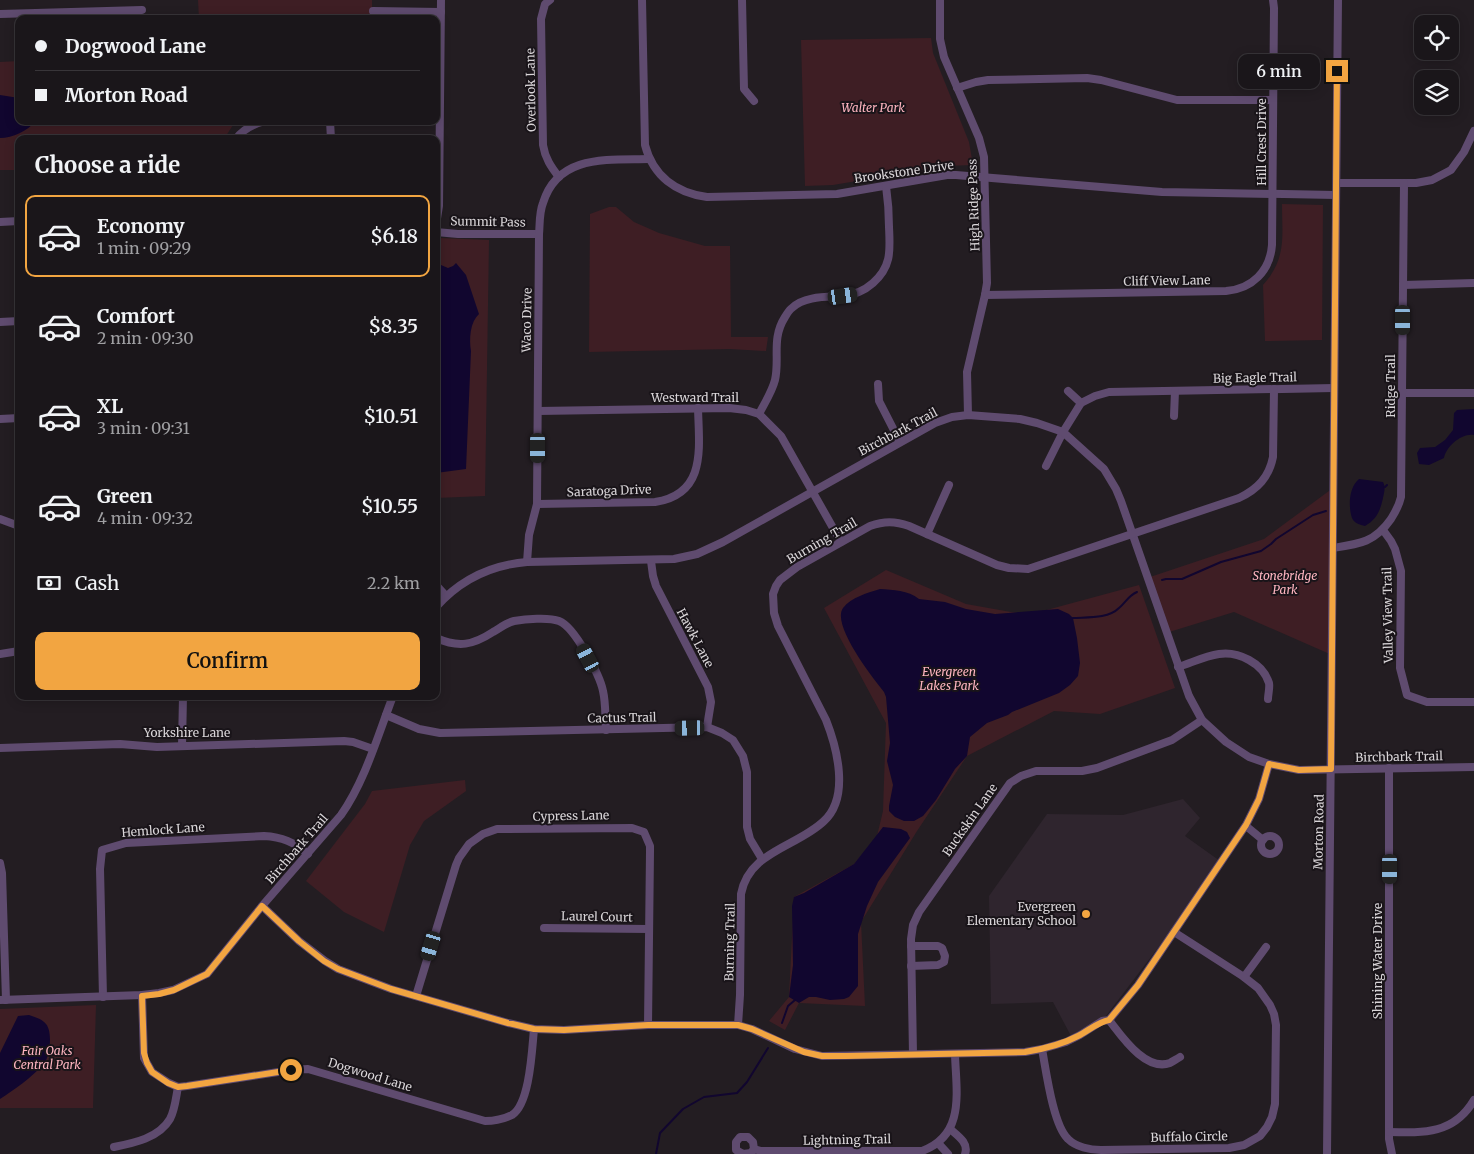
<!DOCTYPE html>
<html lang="en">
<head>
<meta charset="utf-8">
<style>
  body { margin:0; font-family:Merriweather,serif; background:#272327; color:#f1f3f6; height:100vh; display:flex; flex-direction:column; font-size:19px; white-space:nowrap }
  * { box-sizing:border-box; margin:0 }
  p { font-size:16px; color:#9f9fa2 }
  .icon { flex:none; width:28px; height:28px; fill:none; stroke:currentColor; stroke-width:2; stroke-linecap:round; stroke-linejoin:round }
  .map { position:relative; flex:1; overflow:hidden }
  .sheet { position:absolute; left:15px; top:135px; width:425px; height:565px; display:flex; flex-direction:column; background:#1a161a; border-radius:10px; box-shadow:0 2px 12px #0003,0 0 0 1px #383539 }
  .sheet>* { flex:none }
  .hud { position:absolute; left:15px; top:15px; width:425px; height:110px; border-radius:10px; box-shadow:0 2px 12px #0003,0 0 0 1px #383539; display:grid; align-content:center; height:110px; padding:0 20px; background:#1a161a }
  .buttons { position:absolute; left:1414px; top:15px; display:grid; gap:10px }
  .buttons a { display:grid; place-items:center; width:45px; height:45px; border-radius:10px; background:#1a161a; box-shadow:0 2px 12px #0003,0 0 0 1px #383539; font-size:25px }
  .end { position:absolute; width:22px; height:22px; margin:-11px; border:6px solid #f2a541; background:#111; box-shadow:0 0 0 2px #111 }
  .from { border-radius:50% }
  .bubble { position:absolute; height:35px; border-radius:10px; background:#1a161a; box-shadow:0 2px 12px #0003,0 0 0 1px #383539; font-size:16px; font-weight:600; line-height:35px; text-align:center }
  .car { position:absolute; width:15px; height:30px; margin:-15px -8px; border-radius:6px; box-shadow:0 0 4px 1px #0007; background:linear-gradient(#222 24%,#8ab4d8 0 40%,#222 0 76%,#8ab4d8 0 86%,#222 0) }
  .hud b { display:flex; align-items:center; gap:18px; height:48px; font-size:19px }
  .hud b+b { border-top:1px solid #383539 }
  .hud i { width:12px; height:12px; background:#f1f3f6 }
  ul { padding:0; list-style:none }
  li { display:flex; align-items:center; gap:15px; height:82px; margin:0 10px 8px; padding:0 10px; border:2px solid transparent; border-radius:10px }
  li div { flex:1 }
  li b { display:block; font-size:19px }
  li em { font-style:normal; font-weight:600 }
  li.selected { border-color:#f2a541 }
  li>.icon { width:45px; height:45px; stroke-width:1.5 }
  h2 { padding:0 20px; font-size:22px; line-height:60px }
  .pay { display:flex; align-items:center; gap:12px; height:55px; padding:0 20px; font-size:19px }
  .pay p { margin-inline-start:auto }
  .action { display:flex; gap:10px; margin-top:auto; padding:10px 20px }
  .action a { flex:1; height:58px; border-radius:10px; background:#f2a541; color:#111; font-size:20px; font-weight:600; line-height:58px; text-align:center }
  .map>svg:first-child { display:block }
</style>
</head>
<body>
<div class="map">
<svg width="1474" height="1154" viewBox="0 0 1474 1154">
  <rect width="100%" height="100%" fill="#231d22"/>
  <polygon fill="#2f252e" points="1183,799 1200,818 1185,836 1220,861 1170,932 1106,1016 1071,1036 1053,1002 991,1004 989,896 1047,814 1123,815"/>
  <g fill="#3e1e24">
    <polygon points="198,0 372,0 372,19 199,19"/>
    <polygon points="931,38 933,53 969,142 973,165 945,166 833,185 805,186 801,40"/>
    <polygon points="19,61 19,121 230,121 233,125 224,139 19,139 19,170 0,170 0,62"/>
    <path d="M1282 204 1323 205 1322 340 1265 341 1263 285C1287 258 1282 237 1282 204Z"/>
    <polygon points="609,207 616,207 634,222 659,233 705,246 730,246 731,337 768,337 766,351 730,349 589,352 590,214"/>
    <polygon points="440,238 489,240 485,496 436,498 436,245"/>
    <polygon points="1333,488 1332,655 1234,612 1166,633 1147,578 1264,539"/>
    <polygon points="886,570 966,604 1028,615 1139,585 1175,688 1100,714 1054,711 967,756 917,831 861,922 865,1006 799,1003 785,1030 769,1021 789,997 794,897 854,864 877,836 883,811 886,723 824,608"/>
    <polygon points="465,780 466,791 424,821 410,845 384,932 344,912 306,881 365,804 372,791"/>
    <polygon points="96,1005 93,1108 0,1108 0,1009"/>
  </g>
  <g fill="#11062f">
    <path d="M0 95 19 98V121H36C27 131 13 138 0 138Z"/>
    <path d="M456 263 466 275 479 314C470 322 469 339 471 351L466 469 436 473V271L441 265 448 268 453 266Z"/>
    <path d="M1474 409V435C1461 433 1446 447 1444 458L1429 465 1419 464 1417 453 1420 448 1435 447 1445 440 1453 430 1454 413 1457 410Z"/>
    <path d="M1359 479 1383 482C1386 488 1384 492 1383 498 1380 511 1377 519 1365 526 1360 525 1354 523 1352 518 1348 506 1349 487 1359 479Z"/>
    <path d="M880 589C893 590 908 590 919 599L945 602 966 609 995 614 1058 609 1069 614 1073 618 1077 638 1080 663 1078 676 1070 685 1059 693 1012 712 1008 715 987 723 970 737 967 756 955 769 936 800 923 816 914 821H904L895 817 889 811V806L893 785 887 761 890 743 886 697 884 692C873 678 831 625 843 608 851 597 868 593 880 589Z"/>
    <polygon points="883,827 901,829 907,832 910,838 878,882 867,906 858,934 858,986 849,997 844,999 830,1000 816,997 809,997 799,1003 789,997 793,965 792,906 794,897 804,893 854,864"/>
    <path d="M29 1015C35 1017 42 1019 46 1024 53 1032 50 1058 43 1065 32 1077 14 1090 0 1099V1053L18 1016Z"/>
  </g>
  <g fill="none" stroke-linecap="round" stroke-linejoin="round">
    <g stroke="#11062f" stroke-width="2">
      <polyline points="1385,487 1387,485"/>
      <polyline points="1162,580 1166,579 1182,579 1221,562 1261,551 1271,544 1276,539 1313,515 1326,511"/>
      <path d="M1073 618C1087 617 1108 619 1119 608 1126 602 1128 596 1137 592"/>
      <polyline points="782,1023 788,1006 795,1000"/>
      <polyline points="656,1154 660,1133 683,1109 704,1097 737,1093 747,1082 768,1048"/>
    </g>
    <g stroke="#5f4b6f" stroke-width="8">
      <path d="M550 0 545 4 541 19 543 145C545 158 551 167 559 177"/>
      <path d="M642 0 645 145C653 176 676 193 707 197L837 194 947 175H956L1162 192 1336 195"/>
      <polyline points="742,0 744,89 754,101"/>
      <polyline points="940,0 940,39 944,57 979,138 984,157 987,283 985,295 967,372 968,415"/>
      <polyline points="373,11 441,12"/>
      <polyline points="0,14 142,10"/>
      <polyline points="957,88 976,82 988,80 1087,78 1101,80 1177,100 1273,100"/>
      <polyline points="330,121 331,139"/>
      <path d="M236 139C243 129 254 124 265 121"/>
      <polyline points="1337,183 1416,183 1432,180 1451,170 1464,152 1474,131"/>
      <polyline points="0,222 19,221"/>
      <polyline points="436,225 439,206 441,0"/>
      <polyline points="436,232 458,234 539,234"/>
      <polyline points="1403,285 1474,283"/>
      <path d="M985 295 1226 291C1252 289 1270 271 1272 245L1274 8 1273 0"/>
      <polyline points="0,322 19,321"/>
      <polyline points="878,384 879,401 900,442"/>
      <polyline points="1068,391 1081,403 1095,396 1109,392 1334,388"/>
      <polyline points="1402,393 1474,393"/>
      <polyline points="538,411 729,408 746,410 759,414 781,436 841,542"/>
      <path d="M759 414C764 404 772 392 775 380 780 358 771 339 785 317 787 314 789 310 792 308 804 296 827 297 842 296 855 295 864 291 873 283 892 266 890 250 889 227 889 213 888 200 886 186"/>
      <polyline points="1174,416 1175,391"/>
      <polyline points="0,419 19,418"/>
      <polyline points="1046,466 1063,432 1081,403"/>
      <path d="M537 504 655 502C707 494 699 448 698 408"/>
      <polyline points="0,519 19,526"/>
      <polyline points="1383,530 1391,541 1395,549 1401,571 1400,668 1407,695 1427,702 1474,702"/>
      <polyline points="927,534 949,485"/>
      <path d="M1333 548C1360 544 1375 542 1391 519 1396 511 1399 506 1401 497L1404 183"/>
      <polyline points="651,561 653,576 656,586 708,687 711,702 707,727"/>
      <path d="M527 562 529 535 537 504 539 234C540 224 539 213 543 203 558 154 608 160 649 159"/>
      <polyline points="436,585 446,596"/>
      <path d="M436 607C460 580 491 565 527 562L674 559 697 554 723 542 935 423 952 417 968 415 1020 419 1037 423 1063 432 1104 469 1116 489 1121 501 1189 696 1202 720 1226 742 1249 757 1269 764 1299 770 1474 767"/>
      <path d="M436 638C459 648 473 645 493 632 500 628 506 623 514 621 525 619 549 617 559 621 575 627 600 676 603 691 606 704 605 717 606 730"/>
      <polyline points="0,654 19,651"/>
      <path d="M1178 667C1191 663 1205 656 1219 654 1238 651 1263 663 1269 683 1270 688 1268 694 1268 699"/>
      <polyline points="386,715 419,729 440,733 707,727 722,733 733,740 743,756 747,772 747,827 750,839 762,859"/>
      <polyline points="182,746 183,696"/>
      <polyline points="0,748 120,744 157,747 344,741 353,742 373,749"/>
      <polyline points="1389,768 1389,1139 1392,1154"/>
      <polyline points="1246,826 1263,840"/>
      <circle cx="1270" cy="845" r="9"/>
      <polyline points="0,863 2,873 6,1000"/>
      <polyline points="262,906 299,941 325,961 338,969 391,989 508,1023 534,1029 564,1030 648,1025 738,1025 752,1029 795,1049 822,1056 1025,1052 1042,1049 1066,1042 1080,1035 1102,1021 1109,1020 1138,985 1246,825 1259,799 1269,764"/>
      <polyline points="544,928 649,929"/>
      <polyline points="911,946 938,946 942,948 945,956 944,962 938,965 911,966"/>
      <polyline points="1244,977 1266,947"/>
      <path d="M142 995 144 1058 152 1072 169 1083 178 1087 187 1086 291 1070 308 1069 485 1121C493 1121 504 1119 512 1115 530 1104 532 1049 534 1029"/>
      <polyline points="416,996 456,865 459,858 469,844 483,834 497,829 632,828 644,832 650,846 650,852 648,1025"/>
      <path d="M103 997 100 869 102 850 126 843 264 836C282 837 294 842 308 854"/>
      <path d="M0 1000 142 995 159 993 173 990 207 974 262 906 341 815C365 781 378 735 393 696"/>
      <path d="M1109 1020C1121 1035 1145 1072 1170 1063 1173 1061 1177 1059 1180 1057"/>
      <path d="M738 1025 740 995 741 894C749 851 797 847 824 821 850 797 837 748 826 720L778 626 774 613 773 594 776 586 780 580 797 567 870 526C884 521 895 521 909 526L997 565 1009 568 1028 569 1239 498C1258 489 1269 477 1273 457L1274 389"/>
      <path d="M1042 1049C1046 1070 1053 1125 1068 1139 1076 1147 1090 1150 1101 1150L1229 1148 1244 1145 1260 1136 1267 1127 1272 1117 1275 1104 1276 1025 1274 1014 1270 1005 1258 988 1244 977 1174 932"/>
      <polyline points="913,1054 911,939 913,925 919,912 1010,783 1021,776 1036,771 1082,771 1097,768 1172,740 1202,720"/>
      <path d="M950 1129C958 1136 969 1143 965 1154"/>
      <path d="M1389 1132C1424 1133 1454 1134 1474 1100"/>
      <polyline points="938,1143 948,1154"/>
      <path d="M114 1147C134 1143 159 1138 170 1119 175 1110 176 1097 178 1087"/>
      <path d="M754 1149 751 1153 743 1154 736 1150V1142L740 1137H748L753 1142 754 1149 761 1151H922C966 1135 956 1091 955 1054"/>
      <polyline points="1327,1154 1338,0"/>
    </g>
  </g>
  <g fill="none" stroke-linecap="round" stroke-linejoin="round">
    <path stroke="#f2a541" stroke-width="6" d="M291 1070 187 1086 178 1087 168 1083 152 1072 147 1063 144 1053 142 996 159 994 174 990 207 974 262 906 299 941 324 961 338 969 391 989 508 1023 534 1029 564 1030 648 1025H738L752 1029 804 1052 822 1056H846L1025 1052C1044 1049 1061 1045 1078 1036 1088 1031 1098 1022 1109 1020L1138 985 1246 825 1259 799 1269 764 1299 770 1331 769 1337 71"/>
  </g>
  <circle fill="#f2a541" stroke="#191419" stroke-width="2" cx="1086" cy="914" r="5"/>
  <g text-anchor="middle" stroke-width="4" stroke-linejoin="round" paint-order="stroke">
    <g font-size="12" fill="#d9d5d8" stroke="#191419">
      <text transform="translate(531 90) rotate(-91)" y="4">Overlook Lane</text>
      <text transform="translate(1262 142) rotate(-90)" y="4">Hill Crest Drive</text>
      <text transform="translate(904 172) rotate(-8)" y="4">Brookstone Drive</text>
      <text transform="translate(974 205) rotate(-92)" y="4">High Ridge Pass</text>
      <text transform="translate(488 222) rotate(1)" y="4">Summit Pass</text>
      <text transform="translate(1167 281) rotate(-1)" y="4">Cliff View Lane</text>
      <text transform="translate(527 320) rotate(-89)" y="4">Waco Drive</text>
      <text transform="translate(1255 378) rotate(-1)" y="4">Big Eagle Trail</text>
      <text transform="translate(1391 386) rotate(-90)" y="4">Ridge Trail</text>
      <text x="695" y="402">Westward Trail</text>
      <text transform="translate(898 432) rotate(-28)" y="4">Birchbark Trail</text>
      <text transform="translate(609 491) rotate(-2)" y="4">Saratoga Drive</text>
      <text transform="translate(822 541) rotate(-30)" y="4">Burning Trail</text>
      <text transform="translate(1388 615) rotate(-91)" y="4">Valley View Trail</text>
      <text transform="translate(695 638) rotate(62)" y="4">Hawk Lane</text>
      <text transform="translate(622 718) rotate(-1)" y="4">Cactus Trail</text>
      <text x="187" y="737">Yorkshire Lane</text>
      <text transform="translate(1399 757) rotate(-1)" y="4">Birchbark Trail</text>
      <text transform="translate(571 816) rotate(-1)" y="4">Cypress Lane</text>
      <text transform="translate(970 820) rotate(-55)" y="4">Buckskin Lane</text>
      <text transform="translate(163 830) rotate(-4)" y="4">Hemlock Lane</text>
      <text transform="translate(1319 832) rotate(-89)" y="4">Morton Road</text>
      <text transform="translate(297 849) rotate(-49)" y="4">Birchbark Trail</text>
      <text transform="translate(597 917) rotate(1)" y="4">Laurel Court</text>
      <text transform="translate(730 942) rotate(-89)" y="4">Burning Trail</text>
      <text transform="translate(1378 961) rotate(-90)" y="4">Shining Water Drive</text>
      <text transform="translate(370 1075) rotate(17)" y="4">Dogwood Lane</text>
      <text transform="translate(1189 1137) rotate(-1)" y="4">Buffalo Circle</text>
      <text transform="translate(847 1140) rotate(-1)" y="4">Lightning Trail</text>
    </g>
    <g font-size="12" font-style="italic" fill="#fdb4bf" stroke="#191419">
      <text x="873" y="112">Walter Park</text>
      <text x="1285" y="580">Stonebridge<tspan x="1285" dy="14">Park</tspan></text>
      <text x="949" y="676">Evergreen<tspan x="949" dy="14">Lakes Park</tspan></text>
      <text x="47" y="1055">Fair Oaks<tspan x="47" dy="14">Central Park</tspan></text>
    </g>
    <g font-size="12" fill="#d9d5d8" stroke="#191419" text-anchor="end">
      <text x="1076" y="911">Evergreen<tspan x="1076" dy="14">Elementary School</tspan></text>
    </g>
  </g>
</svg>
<div class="buttons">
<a><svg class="icon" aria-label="locate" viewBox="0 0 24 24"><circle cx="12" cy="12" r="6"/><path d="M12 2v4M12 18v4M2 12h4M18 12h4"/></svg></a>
<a><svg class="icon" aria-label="layers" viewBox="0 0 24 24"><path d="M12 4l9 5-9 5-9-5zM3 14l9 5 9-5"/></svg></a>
</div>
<i class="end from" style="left:291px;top:1070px"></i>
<i class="end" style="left:1337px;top:71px"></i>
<div class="bubble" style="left:1238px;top:54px;width:82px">6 min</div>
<i class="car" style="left:843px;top:296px;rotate:82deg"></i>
<i class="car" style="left:1403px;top:320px;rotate:180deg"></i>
<i class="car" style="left:538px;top:448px;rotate:180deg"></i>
<i class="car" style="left:588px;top:658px;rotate:332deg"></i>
<i class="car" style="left:690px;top:728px;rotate:269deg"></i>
<i class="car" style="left:1390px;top:869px;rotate:180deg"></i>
<i class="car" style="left:431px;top:946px;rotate:197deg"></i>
<div class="hud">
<b><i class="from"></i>Dogwood Lane</b>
<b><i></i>Morton Road</b>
</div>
<section class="sheet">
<h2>Choose a ride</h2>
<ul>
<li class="selected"><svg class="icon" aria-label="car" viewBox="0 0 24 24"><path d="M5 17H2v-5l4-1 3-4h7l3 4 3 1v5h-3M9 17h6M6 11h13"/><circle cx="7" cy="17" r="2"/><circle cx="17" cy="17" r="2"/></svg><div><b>Economy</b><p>1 min · 09:29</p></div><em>$6.18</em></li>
<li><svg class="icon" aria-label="car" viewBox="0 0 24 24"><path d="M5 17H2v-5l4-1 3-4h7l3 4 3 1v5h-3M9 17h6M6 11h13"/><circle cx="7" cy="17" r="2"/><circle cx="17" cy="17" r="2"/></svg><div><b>Comfort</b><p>2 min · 09:30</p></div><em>$8.35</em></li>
<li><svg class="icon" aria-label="car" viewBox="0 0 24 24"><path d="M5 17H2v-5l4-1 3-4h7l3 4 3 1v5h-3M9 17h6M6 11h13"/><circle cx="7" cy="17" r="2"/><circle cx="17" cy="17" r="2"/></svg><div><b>XL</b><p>3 min · 09:31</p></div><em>$10.51</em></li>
<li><svg class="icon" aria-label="car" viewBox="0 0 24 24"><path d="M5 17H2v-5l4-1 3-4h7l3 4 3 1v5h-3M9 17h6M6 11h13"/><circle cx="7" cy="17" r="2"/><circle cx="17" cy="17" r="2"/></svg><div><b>Green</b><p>4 min · 09:32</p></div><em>$10.55</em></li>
</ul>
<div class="pay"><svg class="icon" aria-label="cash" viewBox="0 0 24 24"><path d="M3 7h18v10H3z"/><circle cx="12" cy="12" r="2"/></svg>Cash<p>2.2 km</p></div>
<div class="action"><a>Confirm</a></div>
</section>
</div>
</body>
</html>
